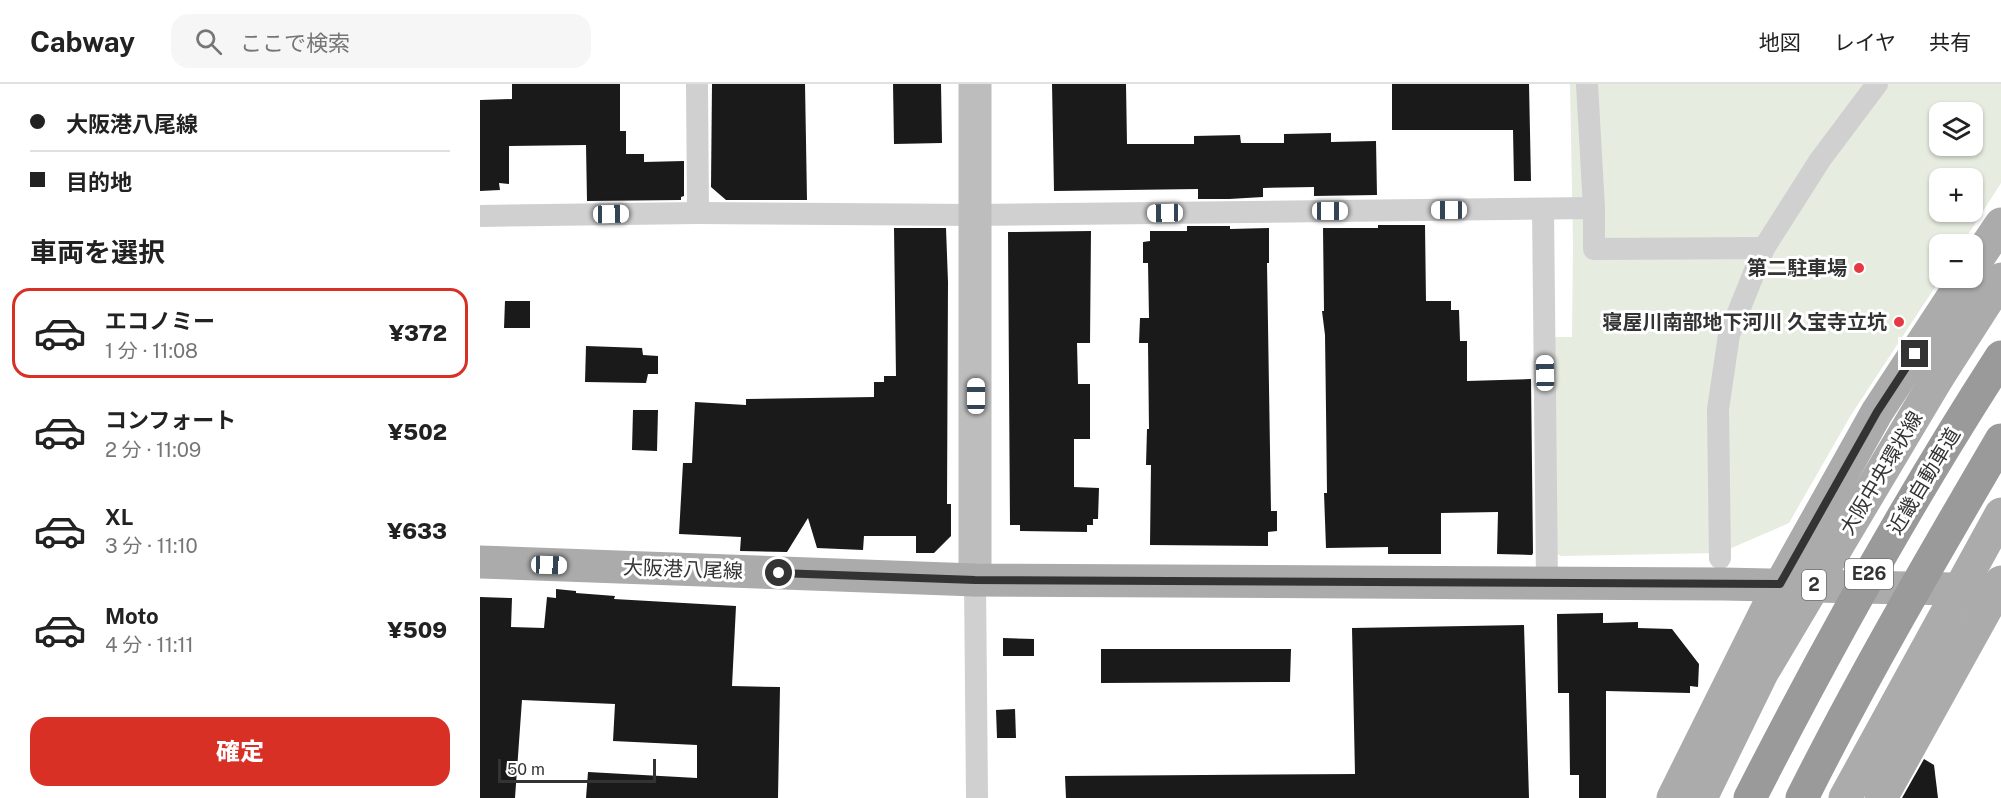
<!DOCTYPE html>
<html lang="ja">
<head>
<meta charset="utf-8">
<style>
  body { margin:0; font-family:"Public Sans","Noto Sans JP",sans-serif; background:#f6f6f6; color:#222; height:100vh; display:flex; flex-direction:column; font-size:22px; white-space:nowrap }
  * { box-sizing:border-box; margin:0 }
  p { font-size:20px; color:#767676 }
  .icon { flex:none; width:33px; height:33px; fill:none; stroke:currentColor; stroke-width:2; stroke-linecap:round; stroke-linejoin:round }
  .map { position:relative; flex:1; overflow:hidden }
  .side { display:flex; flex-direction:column; background:#fff; width:480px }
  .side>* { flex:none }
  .top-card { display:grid; align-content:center; height:132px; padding:0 30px; background:#fff }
  .tools { position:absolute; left:1449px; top:18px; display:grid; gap:12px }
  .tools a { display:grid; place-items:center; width:54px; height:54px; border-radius:12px; background:#fff; box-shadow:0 2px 4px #0004; font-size:30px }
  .scale { position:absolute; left:18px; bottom:15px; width:158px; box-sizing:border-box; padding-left:6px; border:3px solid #333; border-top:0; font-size:16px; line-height:21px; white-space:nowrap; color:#333; -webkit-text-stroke:4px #fff; paint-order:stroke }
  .end { position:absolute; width:27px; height:27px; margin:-14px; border:8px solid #333; background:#fff; box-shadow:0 0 0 3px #fff }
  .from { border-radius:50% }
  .car { position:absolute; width:18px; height:36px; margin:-18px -9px; border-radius:8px; box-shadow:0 0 4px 2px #0007; background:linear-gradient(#fff 24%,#345 0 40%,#fff 0 76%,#345 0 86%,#fff 0) }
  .top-card b { display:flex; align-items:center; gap:21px; height:57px; font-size:22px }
  .top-card b+b { border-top:2px solid #e0e0e0 }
  .top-card i { width:15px; height:15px; background:#222 }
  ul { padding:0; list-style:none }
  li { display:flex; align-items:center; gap:18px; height:90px; margin:0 12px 9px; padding:0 18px; border:3px solid transparent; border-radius:18px }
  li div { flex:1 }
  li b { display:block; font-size:22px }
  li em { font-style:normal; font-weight:800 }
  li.selected { border-color:#d93025 }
  li>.icon { width:54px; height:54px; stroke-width:1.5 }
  h2 { padding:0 30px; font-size:27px; line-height:72px }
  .cta { display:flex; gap:12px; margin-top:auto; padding:12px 30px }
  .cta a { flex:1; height:69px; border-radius:18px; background:#d93025; color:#fff; font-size:24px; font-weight:800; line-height:69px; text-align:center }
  header { display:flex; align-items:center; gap:36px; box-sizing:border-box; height:84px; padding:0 30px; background:#fff; border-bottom:2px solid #e0e0e0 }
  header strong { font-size:28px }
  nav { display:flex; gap:33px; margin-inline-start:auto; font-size:21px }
  .search { width:420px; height:54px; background:#f6f6f6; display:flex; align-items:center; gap:15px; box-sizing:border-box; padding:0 21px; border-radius:18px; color:#767676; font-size:22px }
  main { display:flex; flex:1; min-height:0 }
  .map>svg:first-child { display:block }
</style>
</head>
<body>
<header>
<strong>Cabway</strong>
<div class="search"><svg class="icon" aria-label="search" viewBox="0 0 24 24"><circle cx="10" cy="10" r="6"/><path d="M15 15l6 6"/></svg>ここで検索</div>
<nav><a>地図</a><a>レイヤ</a><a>共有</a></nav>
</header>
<main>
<section class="side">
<div class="top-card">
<b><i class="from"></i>大阪港八尾線</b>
<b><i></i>目的地</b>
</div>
<h2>車両を選択</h2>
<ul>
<li class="selected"><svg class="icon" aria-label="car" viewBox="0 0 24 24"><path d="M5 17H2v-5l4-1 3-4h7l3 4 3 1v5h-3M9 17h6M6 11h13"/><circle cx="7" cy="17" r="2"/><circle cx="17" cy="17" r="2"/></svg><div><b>エコノミー</b><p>1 分 · 11:08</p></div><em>¥372</em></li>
<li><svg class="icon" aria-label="car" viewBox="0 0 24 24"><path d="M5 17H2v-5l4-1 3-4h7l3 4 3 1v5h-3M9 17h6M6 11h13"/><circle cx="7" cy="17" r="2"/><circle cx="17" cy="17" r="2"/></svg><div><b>コンフォート</b><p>2 分 · 11:09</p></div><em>¥502</em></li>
<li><svg class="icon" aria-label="car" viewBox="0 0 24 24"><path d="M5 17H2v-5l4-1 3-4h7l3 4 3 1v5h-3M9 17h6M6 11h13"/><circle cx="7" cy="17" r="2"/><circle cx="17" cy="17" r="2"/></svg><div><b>XL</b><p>3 分 · 11:10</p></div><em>¥633</em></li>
<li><svg class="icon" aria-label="car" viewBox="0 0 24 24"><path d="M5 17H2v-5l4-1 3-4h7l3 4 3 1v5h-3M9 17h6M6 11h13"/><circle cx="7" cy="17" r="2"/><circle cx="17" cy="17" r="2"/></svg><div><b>Moto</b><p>4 分 · 11:11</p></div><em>¥509</em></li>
</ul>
<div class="cta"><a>確定</a></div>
</section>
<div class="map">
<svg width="1521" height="714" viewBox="0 0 1521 714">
  <rect width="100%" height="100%" fill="#fff"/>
  <path fill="#e6ecdf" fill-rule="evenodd" d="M1090 0H1521V99L1482 160H1460L1461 194 1371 331 1309 439 1240 469 1081 472 1075 469V253H1092L1093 159ZM1460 28H1492V62H1460ZM1460 94H1492V128H1460Z"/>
  <g fill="#1a1a1a">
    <polygon points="32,0 140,0 140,47 146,47 146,70 164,70 164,78 204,77 204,112 201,113 201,116 107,117 106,61 29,62 29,100 19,99 20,106 0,107 0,16 32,15"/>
    <polygon points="232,0 325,0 327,116 246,116 231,103"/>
    <polygon points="413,0 461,0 462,59 414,60"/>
    <polygon points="572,0 646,0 647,60 714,60 714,52 760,51 761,59 804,59 804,50 851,49 851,58 896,57 897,111 834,112 834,103 783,104 783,113 749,115 718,115 718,105 574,107"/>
    <polygon points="912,0 1049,0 1051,97 1034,97 1033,46 912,46"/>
    <polygon points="898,141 945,141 946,217 971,217 971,226 979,226 980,257 987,257 987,297 1051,295 1053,469 1052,471 1017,470 1018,428 961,429 961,470 908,470 908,463 846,464 844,409 847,409 846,325 845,251 842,227 844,227 843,144 898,144"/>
    <polygon points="707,142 750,142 750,145 789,144 789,179 787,179 791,427 797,427 797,447 788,448 788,462 670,461 671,381 666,381 667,345 669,345 668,259 659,259 660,234 669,234 668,179 663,179 663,158 670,157 670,147 707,147"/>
    <polygon points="414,144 466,144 468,198 467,420 471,420 471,452 454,469 436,469 436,452 384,452 383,466 337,464 328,434 307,468 260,467 261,453 199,450 203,379 212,379 215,318 266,321 266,315 394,313 394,298 404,298 404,292 416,292"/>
    <polygon points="611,147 610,259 597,259 598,300 610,300 610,355 594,355 594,403 619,404 618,435 613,435 613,441 607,441 607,448 540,447 540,441 530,441 528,148"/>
    <polygon points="25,217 50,217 50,244 24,244"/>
    <polygon points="106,262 162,264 163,271 178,272 178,290 168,290 166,299 105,298"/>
    <polygon points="153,326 178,326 177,367 152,366"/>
    <polygon points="76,505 96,507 96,509 135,512 134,515 256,522 252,602 300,603 298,714 106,714 108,688 217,694 217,661 133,657 135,620 42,616 35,714 0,714 0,513 32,514 31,543 64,544 67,513 76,514"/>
    <polygon points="1123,529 1123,539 1158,538 1158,544 1192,545 1219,580 1218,603 1210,602 1210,609 1126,607 1126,714 1099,714 1099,691 1090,691 1089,609 1078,609 1077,530"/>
    <polygon points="1044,541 1049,714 586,714 585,692 875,690 872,544"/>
    <polygon points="523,554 554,555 554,572 523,572"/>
    <polygon points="621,565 811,565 810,598 621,599"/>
    <polygon points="535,625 536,654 517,654 516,626"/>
    <polygon points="1444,675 1454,681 1458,714 1422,714"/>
  </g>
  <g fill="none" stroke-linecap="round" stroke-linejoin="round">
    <g stroke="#d0d0d0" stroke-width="22">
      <polyline points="217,0 218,129"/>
      <polyline points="1107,0 1114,124 1114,165 1284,164"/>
      <polyline points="1063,125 1067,498"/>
      <polyline points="0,132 218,129 496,131 1114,124"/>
      <polyline points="1240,474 1238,325 1249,251 1284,164 1340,76 1397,0"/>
      <polyline points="495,496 497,714"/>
    </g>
    <polyline stroke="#bdbdbd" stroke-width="33" points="495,496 495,0"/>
    <g stroke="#ababab" stroke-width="33">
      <polyline points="1492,183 1521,140"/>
      <polyline points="1458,293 1521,195"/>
      <polyline points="0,478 495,496 1244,500 1521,506"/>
      <polyline points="1193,714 1288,523 1397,328 1485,194"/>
      <polyline points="1401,714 1521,498"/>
    </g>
    <g stroke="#ababab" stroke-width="33">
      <polyline points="1221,714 1282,589 1458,293"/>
      <polyline points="1365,714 1521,430"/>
    </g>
    <g stroke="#9a9a9a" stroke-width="33">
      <path d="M1270 714C1347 563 1429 415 1521 273"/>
      <path d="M1322 714C1383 592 1452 474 1521 356"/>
    </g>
  </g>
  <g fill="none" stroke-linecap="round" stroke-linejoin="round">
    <polyline stroke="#333" stroke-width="8" points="299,489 495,496 1300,500 1397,328 1435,270"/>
  </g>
  <g fill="#e63946" stroke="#fff" stroke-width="2">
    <circle cx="1379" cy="184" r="6"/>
    <circle cx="1419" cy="238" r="6"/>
  </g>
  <g text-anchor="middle" stroke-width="6" stroke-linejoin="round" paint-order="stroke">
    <g fill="#fff" stroke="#707070" stroke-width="1.5">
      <rect x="1365" y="475" width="48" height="30" rx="4.5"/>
      <rect x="1322" y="486" width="24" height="30" rx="4.5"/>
    </g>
    <g font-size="18" font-weight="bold" fill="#333">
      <text x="1389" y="496">E26</text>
      <text x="1334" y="507">2</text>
    </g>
    <g font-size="20" font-weight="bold" fill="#333" stroke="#fff" text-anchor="end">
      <text x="1367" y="191">第二駐車場</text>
      <text x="1407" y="245">寝屋川南部地下河川 久宝寺立坑</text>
    </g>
    <g font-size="20" fill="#333" stroke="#fff">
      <text transform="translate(1401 389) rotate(-59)" y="7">大阪中央環状線</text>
      <text transform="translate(1444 397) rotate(-59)" y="7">近畿自動車道</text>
      <text transform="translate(203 485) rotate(2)" y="7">大阪港八尾線</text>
    </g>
  </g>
</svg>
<div class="tools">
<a><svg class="icon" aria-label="layers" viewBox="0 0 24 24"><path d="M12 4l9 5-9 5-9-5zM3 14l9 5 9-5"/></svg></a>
<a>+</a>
<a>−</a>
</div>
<div class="scale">50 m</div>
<i class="end from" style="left:299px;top:489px"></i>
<i class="end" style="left:1435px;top:270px"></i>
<i class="car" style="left:969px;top:126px;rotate:270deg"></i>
<i class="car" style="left:850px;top:127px;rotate:90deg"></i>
<i class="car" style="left:685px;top:129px;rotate:269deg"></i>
<i class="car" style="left:131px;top:130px;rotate:89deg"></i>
<i class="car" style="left:1065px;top:289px;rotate:359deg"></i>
<i class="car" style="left:496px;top:312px;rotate:0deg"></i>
<i class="car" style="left:69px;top:481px;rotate:92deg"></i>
</div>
</main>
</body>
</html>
